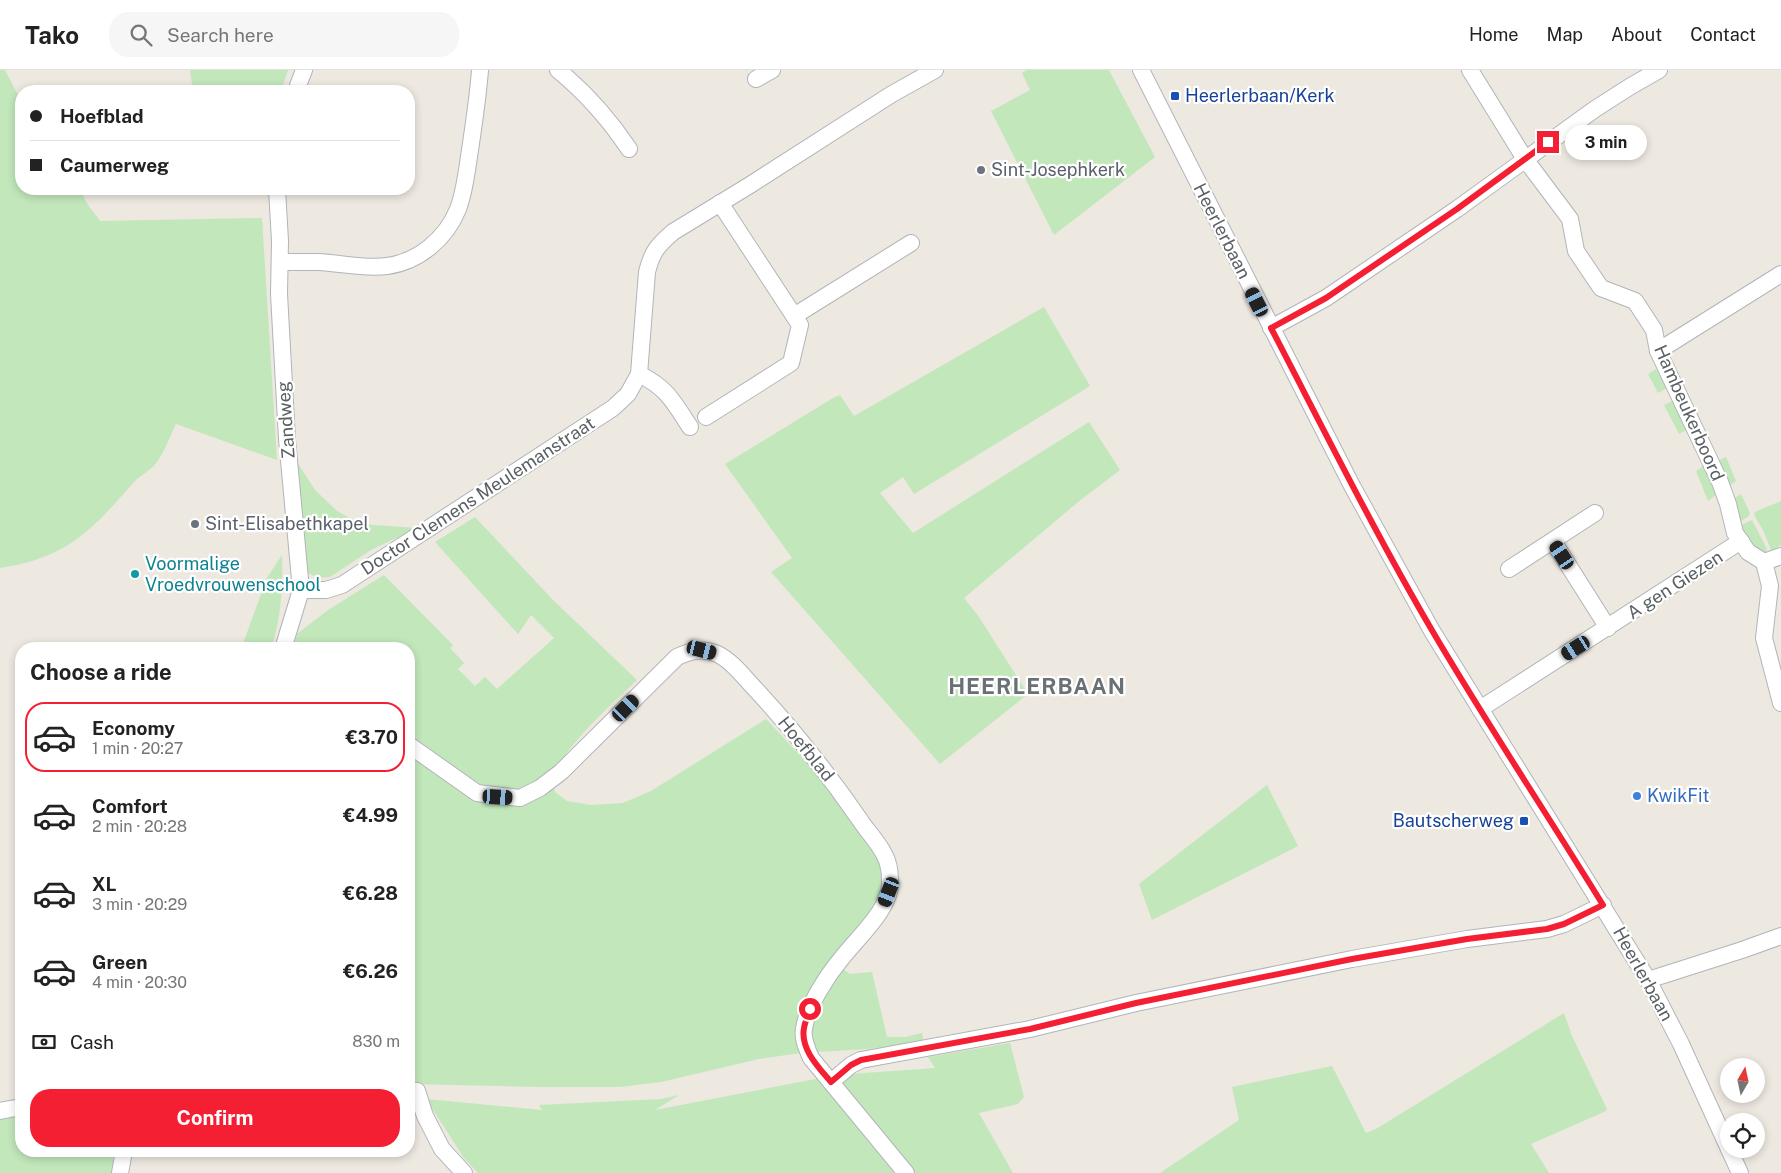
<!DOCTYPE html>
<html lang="en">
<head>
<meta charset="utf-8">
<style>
  body { margin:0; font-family:"Public Sans",sans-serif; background:#f6f6f6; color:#222; height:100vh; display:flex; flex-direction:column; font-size:19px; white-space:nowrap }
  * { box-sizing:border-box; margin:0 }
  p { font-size:16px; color:#767676 }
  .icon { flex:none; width:28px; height:28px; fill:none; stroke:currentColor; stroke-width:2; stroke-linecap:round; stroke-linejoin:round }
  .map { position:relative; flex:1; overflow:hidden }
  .details { position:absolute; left:15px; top:572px; width:400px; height:515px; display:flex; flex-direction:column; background:#fff; border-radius:20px; box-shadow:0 2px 8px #0003 }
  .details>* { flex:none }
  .guide { position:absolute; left:15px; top:15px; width:400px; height:110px; border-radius:20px; box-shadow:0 2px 8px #0003; display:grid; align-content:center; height:110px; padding:0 15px; background:#fff }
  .needle { width:32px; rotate:9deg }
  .fabs { position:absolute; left:1720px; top:988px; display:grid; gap:10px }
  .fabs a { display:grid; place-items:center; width:45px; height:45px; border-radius:50%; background:#fff; box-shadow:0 2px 8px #0003; font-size:25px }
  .end { position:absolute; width:22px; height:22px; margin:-11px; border:6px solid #f51f33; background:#fff; box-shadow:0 0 0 2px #fff }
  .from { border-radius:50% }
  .bubble { position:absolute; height:35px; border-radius:18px; background:#fff; box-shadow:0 2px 8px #0003; font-size:16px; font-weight:700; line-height:35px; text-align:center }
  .car { position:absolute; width:15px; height:30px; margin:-15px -8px; border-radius:6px; box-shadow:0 0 4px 1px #0007; background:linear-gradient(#222 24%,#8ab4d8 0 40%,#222 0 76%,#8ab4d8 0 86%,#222 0) }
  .guide b { display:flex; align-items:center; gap:18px; height:48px; font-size:19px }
  .guide b+b { border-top:1px solid #e0e0e0 }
  .guide i { width:12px; height:12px; background:#222 }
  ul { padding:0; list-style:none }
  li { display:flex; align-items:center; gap:15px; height:70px; margin:0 10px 8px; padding:0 5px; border:2px solid transparent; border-radius:20px }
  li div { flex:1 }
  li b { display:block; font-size:19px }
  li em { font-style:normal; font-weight:700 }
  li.current { border-color:#f51f33 }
  li>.icon { width:45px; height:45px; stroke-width:1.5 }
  h2 { padding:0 15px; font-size:22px; line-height:60px }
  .pay { display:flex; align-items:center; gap:12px; height:55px; padding:0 15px; font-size:19px }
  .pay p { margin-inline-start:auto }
  .cta { display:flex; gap:10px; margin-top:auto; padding:10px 15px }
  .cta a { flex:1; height:58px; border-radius:20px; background:#f51f33; color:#fff; font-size:20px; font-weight:700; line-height:58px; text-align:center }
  header { display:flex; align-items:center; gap:30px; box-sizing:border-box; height:70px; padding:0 25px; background:#fff; border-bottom:1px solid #e0e0e0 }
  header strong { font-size:24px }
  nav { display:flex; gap:28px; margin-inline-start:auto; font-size:18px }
  .search { width:350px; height:45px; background:#f6f6f6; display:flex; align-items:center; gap:12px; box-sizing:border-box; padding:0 18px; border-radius:20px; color:#767676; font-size:19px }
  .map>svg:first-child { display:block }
</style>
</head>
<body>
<header>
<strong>Tako</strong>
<div class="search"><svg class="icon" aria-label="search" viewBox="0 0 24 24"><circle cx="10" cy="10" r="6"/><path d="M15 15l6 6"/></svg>Search here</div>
<nav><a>Home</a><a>Map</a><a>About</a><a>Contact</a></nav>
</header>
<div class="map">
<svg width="1781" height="1103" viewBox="0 0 1781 1103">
  <rect width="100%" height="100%" fill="#ede8e0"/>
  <g fill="#c2e7bb">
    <path d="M0 0H5L21 31V119H80L86 132 100 151 262 148 277 390 176 354C170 366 165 381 157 392 151 400 141 405 134 412 91 461 67 488 0 498Z"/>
    <polygon points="190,0 288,0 281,21 193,21"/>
    <polygon points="1027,0 1109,0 1155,87 1054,165 991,41 1030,20 1022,3"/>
    <polygon points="1044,237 1090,316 914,424 903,407 880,423 913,463 1089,352 1120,400 1078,432 964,528 979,547 1028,624 940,694 771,502 792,488 725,394 833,328 840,325 854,346"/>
    <polygon points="1656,299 1667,318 1658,323 1648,304"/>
    <polygon points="1674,330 1688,359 1679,364 1664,335"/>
    <polygon points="1726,387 1736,411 1728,417 1716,392"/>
    <polygon points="297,392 315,420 337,441 361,454 417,458 371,480 330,507 318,508 303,500"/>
    <polygon points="1705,395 1717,424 1708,431 1696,401"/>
    <polygon points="1741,424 1750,443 1748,447 1739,452 1732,430"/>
    <polygon points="1781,431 1781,475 1776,478 1779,482 1773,482 1771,480 1763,460 1754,445 1755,442"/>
    <path d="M475 447 553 530 637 610C606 640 572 669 551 707L555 722 567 731 591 735 623 733 651 721 766 649 826 713 881 793 882 824 867 845 832 892 850 904 872 902 887 967H905L922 963 924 973 867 979 801 983 759 989 661 1012 620 1017H538L409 1014V579H293L297 564 328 540 384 505 453 575 450 578 464 593 458 599 475 616 485 607 497 619 554 568 531 545 518 564 435 472Z"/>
    <polygon points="1752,450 1767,479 1766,484 1756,482 1739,456"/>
    <path d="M282 485C283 518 281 548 271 579H241L267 508Z"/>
    <polygon points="1267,715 1298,776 1152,850 1139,814"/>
    <polygon points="1564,943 1572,966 1607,1039 1606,1041 1531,1074 1549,1103 1160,1103 1239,1050 1232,1017 1332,996 1366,1063 1376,1059"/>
    <polygon points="1010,973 1024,1027 1018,1034 979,1043 1013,1103 478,1103 464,1088 426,1029 542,1040 539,1035 661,1029 679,1025 655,1040 836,1005 935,998 928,987"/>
    <polygon points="21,1045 21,1081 114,1081 112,1103 0,1103 0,1049"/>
  </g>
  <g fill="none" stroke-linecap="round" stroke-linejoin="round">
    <defs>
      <g id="minor">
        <path d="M558 0C586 23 609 49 629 79"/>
        <polyline points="1141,0 1351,414 1432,561 1648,910 1681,974 1729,1079"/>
        <polyline points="1470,0 1525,89 1570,149 1576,181 1601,218 1635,231 1654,260 1658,281 1720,412 1728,434 1735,463 1748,482 1764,492 1770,516 1764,568 1781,633"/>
        <polyline points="756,9 772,0"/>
        <polyline points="296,21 304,0"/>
        <polyline points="277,119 280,171 279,224 287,369 301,520 283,579"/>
        <path d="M280 192C293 192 306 192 318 192 341 193 364 199 387 196 418 192 446 169 458 139 465 121 467 99 470 80 474 53 478 27 480 0"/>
        <polyline points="794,246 911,173"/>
        <polyline points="1271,258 1326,228 1457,139 1595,39 1631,16 1659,0"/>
        <polyline points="1658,281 1781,204"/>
        <path d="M639 304C667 318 673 331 690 357"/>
        <polyline points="706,347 791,293 800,255 720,133"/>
        <polyline points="1553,471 1608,558"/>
        <polyline points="1764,492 1781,486"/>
        <polyline points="1509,499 1595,443"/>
        <path d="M301 520H326L342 515 613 338 628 324 639 304 647 202C652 182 657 176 673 162L750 115 892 24 935 0"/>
        <polyline points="1480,639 1741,471"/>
        <path d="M409 675 477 723 520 728 540 718 561 702 677 587C717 567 733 596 758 622 795 662 829 705 860 750 867 761 878 772 884 784 888 791 890 801 890 810 893 837 857 868 841 889 827 906 807 936 804 959 802 968 807 979 811 988L906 1103"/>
        <polyline points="1648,910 1742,880 1781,866"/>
        <polyline points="831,1012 851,995 861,990 1030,959 1136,933 1352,889 1467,869 1547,859 1564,854 1603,835"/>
        <polyline points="409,1020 417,1021 425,1046 442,1079 464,1103"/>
        <polyline points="0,1041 21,1037"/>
        <polyline points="1729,1079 1740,1103"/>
        <polyline points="120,1103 124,1081"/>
      </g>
    </defs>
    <use href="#minor" stroke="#b1b5b9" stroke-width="18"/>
    <use href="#minor" stroke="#fff" stroke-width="16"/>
  </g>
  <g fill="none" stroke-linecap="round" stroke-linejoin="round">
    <path stroke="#f51f33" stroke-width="6" d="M810 939C808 945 805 952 804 958 800 979 819 998 831 1012L851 995 861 990 1030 959 1136 933 1352 889 1467 869 1547 859 1564 854 1603 835C1547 744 1487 654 1433 562 1375 463 1324 360 1271 258L1326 228 1457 139 1548 72"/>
  </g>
  <g fill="#1a4fb4" stroke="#fff" stroke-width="2">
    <rect x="1170" y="21" width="10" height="10" rx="2.5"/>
    <rect x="1519" y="746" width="10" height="10" rx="2.5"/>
  </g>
  <g fill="#6b7280" stroke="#fff" stroke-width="2">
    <circle cx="981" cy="100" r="5"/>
    <circle cx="195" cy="454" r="5"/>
  </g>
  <circle fill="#0f9aa8" stroke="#fff" stroke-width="2" cx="135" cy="504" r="5"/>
  <circle fill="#3f7fe0" stroke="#fff" stroke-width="2" cx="1637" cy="726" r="5"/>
  <g text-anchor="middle" stroke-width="4.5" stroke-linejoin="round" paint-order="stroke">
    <g font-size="18" fill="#164399" stroke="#fff" text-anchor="start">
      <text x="1185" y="32">Heerlerbaan/Kerk</text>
      <text x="1514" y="757" text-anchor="end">Bautscherweg</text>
    </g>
    <g font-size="18" fill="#5b616d" stroke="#fff" text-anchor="start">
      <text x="991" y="106">Sint-Josephkerk</text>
      <text x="205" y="460">Sint-Elisabethkapel</text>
    </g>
    <g font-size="18" fill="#595f63" stroke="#fff">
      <text transform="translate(1222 161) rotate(63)" y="6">Heerlerbaan</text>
      <text transform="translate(1689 343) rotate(66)" y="6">Hambeukerboord</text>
      <text transform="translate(286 350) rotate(-94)" y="6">Zandweg</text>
      <text transform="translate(478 426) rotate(-33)" y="6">Doctor Clemens Meulemanstraat</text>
      <text transform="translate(1675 515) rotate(-33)" y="6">A gen Giezen</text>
      <text transform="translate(806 679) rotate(51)" y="6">Hoefblad</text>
      <text transform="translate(1643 904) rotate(61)" y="6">Heerlerbaan</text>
    </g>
    <g font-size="18" fill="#0d838f" stroke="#fff" text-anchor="start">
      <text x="145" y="500">Voormalige<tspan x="145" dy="21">Vroedvrouwenschool</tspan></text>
    </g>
    <g font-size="18" fill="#366cbe" stroke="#fff" text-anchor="start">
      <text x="1647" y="732">KwikFit</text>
    </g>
    <g font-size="22" font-weight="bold" letter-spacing="1" fill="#6a7175" stroke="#fff">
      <text x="1037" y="624">HEERLERBAAN</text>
    </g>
  </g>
</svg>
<div class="fabs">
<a><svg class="needle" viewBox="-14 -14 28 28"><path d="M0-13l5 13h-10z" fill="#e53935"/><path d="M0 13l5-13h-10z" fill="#767676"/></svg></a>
<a><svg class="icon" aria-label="locate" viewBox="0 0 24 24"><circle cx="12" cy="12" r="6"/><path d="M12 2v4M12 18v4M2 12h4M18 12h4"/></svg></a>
</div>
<i class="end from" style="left:810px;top:939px"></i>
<i class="end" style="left:1548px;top:72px"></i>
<div class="bubble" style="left:1565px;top:55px;width:82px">3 min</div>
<i class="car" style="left:1257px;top:232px;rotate:333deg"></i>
<i class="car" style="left:1562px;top:485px;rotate:327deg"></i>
<i class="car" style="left:1576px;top:578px;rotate:238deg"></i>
<i class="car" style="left:702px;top:580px;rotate:104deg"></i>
<i class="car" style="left:626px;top:638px;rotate:45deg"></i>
<i class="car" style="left:498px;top:727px;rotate:93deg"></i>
<i class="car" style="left:889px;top:822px;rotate:201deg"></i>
<div class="guide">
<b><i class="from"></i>Hoefblad</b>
<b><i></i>Caumerweg</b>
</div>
<section class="details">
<h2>Choose a ride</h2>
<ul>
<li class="current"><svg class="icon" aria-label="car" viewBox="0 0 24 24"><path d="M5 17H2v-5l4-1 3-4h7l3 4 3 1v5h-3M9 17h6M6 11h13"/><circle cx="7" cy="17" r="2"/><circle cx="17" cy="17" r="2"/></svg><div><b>Economy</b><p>1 min · 20:27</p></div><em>€3.70</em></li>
<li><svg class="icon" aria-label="car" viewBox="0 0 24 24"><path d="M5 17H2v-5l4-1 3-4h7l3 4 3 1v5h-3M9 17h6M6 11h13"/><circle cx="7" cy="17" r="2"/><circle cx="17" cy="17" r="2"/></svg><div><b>Comfort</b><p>2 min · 20:28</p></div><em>€4.99</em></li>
<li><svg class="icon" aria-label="car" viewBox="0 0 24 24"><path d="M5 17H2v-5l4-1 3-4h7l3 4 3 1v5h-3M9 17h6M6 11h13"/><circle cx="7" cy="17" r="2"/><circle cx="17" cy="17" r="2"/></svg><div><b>XL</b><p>3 min · 20:29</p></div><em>€6.28</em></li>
<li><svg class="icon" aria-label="car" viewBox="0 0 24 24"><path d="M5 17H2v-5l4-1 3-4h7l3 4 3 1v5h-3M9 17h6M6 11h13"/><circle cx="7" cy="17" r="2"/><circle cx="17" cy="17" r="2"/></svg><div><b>Green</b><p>4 min · 20:30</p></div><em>€6.26</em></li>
</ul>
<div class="pay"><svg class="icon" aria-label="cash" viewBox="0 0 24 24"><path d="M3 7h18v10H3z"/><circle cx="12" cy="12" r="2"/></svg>Cash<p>830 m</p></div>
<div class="cta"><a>Confirm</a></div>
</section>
</div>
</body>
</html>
